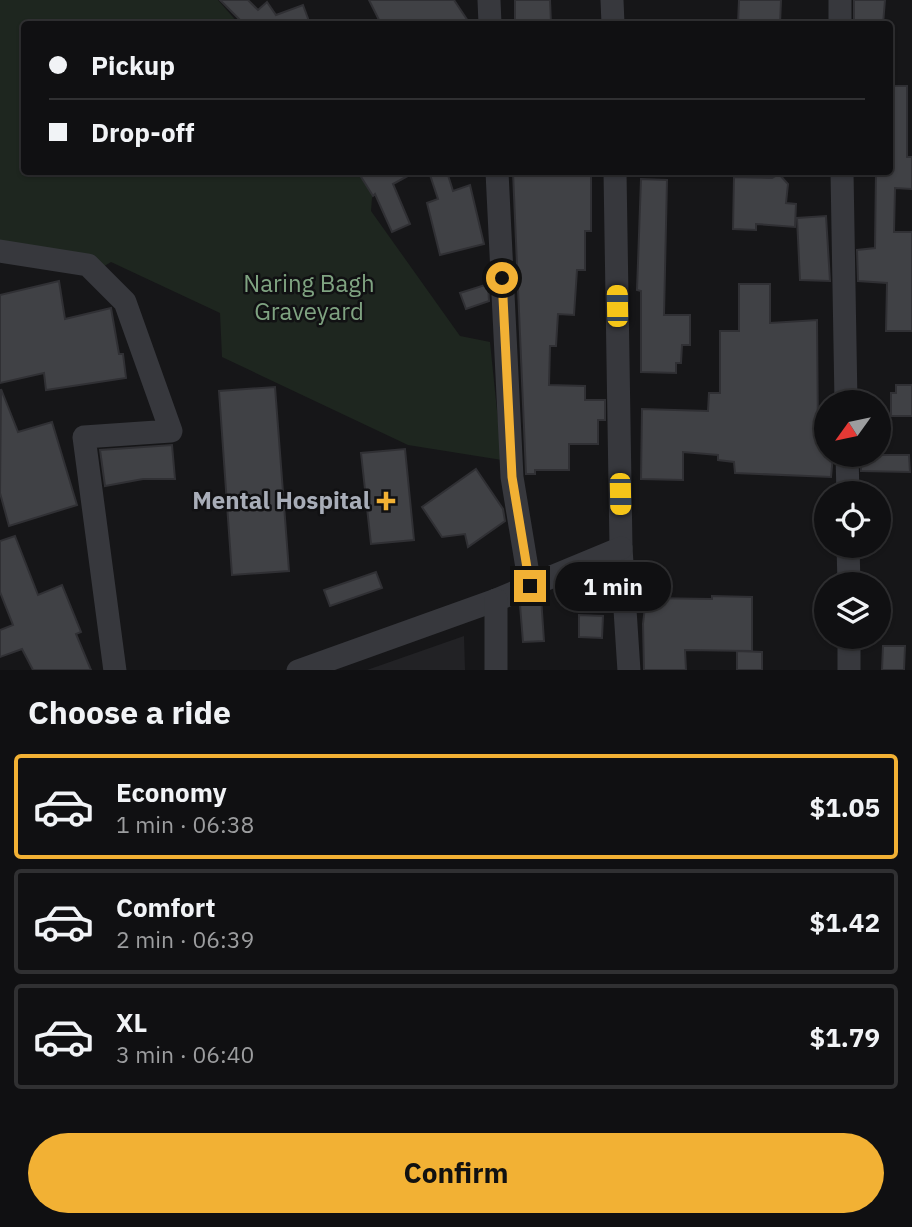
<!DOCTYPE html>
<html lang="en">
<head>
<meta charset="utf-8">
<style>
  body { margin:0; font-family:"IBM Plex Sans",sans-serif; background:#19191b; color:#f1f3f6; height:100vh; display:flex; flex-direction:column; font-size:26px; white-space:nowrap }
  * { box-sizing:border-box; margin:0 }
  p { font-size:23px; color:#9c9d9f }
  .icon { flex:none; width:38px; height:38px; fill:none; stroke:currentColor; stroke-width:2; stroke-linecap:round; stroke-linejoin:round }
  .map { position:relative; height:670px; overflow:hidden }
  .side { display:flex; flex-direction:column; background:#101012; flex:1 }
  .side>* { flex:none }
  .hud { position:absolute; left:21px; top:21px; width:872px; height:154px; border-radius:7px; box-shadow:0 2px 5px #0004,0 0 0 2px #303032; display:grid; align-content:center; height:154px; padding:0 28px; background:#101012 }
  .needle { width:46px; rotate:237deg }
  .buttons { position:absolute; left:814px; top:390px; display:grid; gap:14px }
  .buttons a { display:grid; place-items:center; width:77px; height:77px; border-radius:50%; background:#101012; box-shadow:0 2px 5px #0004,0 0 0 2px #303032; font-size:35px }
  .end { position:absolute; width:32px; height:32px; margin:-16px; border:9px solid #f2b134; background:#111; box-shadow:0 0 0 4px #111 }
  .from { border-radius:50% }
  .bubble { position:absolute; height:49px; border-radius:24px; background:#101012; box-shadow:0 2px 5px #0004,0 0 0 2px #303032; font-size:23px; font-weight:700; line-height:49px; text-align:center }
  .car { position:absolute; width:21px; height:42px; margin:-21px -10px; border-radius:9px; box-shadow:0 0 5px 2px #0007; background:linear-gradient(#f5c518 24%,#345 0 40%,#f5c518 0 76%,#345 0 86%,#f5c518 0) }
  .hud b { display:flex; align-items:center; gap:24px; height:66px; font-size:26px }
  .hud b+b { border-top:2px solid #303032 }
  .hud i { width:18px; height:18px; background:#f1f3f6 }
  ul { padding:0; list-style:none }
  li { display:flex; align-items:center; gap:21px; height:105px; margin:0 14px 10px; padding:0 14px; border:4px solid #303032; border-radius:7px }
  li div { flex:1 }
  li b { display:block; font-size:26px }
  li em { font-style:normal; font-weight:700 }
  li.active { border-color:#f2b134 }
  li>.icon { width:63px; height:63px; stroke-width:1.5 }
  h2 { padding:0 28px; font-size:32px; line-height:84px }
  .button { display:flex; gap:14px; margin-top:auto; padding:14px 28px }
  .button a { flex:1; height:80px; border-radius:42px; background:#f2b134; color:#111; font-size:28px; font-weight:700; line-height:80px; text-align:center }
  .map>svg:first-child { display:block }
</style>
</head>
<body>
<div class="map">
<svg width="912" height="671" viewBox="0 0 912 671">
  <rect width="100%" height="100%" fill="#161618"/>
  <polygon fill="#222225" points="464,636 465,670 367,670"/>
  <polygon fill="#1e261f" points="0,0 218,0 239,24 24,24 24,172 374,172 371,211 460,336 490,342 502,460 408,445 222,357 220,313 111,262 96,271 0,243"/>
  <g fill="#404145" stroke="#303034" stroke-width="2">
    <polygon points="220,0 248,0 258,10 267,2 276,15 303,5 310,24 240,24 240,20"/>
    <polygon points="369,0 454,0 470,24 381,24"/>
    <polygon points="515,0 550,0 551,24 515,24"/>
    <polygon points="739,0 781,0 780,24 738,24"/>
    <polygon points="885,0 883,24 854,24 854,0"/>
    <polygon points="889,86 907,86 907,157 912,157 912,189 895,188 894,232 912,232 912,331 886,331 887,283 858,281 857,250 875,248 876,172 889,172"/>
    <polygon points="358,172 415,172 393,184 410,224 392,232 375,194 373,196"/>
    <polygon points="429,172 447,172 453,191 470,185 484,244 440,255 427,203 438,199"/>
    <polygon points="513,172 591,172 591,231 585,231 585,270 577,270 574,315 558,314 556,346 550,346 549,385 585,386 585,400 605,400 605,420 598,420 598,444 569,444 569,470 535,470 535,474 526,474"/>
    <polygon points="779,174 788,184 786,203 796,204 795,227 756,224 756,230 733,229 734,177 772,178"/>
    <polygon points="641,179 667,180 664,315 690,315 690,345 682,345 681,363 676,363 676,373 641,372 641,291 637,290"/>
    <polygon points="826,216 830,281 800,280 797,218"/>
    <polygon points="59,281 65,319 111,308 119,354 123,354 126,378 46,390 44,373 0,383 0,295"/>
    <polygon points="488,284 489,301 466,309 460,293"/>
    <polygon points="739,284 770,284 770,323 817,320 818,439 826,440 826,455 833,455 831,477 735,473 734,462 718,460 718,455 683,452 683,480 641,479 642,409 708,411 709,393 720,393 720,331 739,331"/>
    <polygon points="896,385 912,385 912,416 891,416 891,393 896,393"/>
    <polygon points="275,387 289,571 232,575 219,391"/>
    <polygon points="1,389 18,432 52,422 77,505 9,526 0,493"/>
    <polygon points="172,445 175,479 143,479 105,486 100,450"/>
    <polygon points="405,449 414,540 371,544 361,453"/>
    <polygon points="861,455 909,455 910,472 861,471"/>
    <polygon points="476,469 503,509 505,521 468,547 465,534 442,537 422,507"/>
    <polygon points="15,536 38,595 62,585 81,632 76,634 91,670 33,670 22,649 0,657 0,630 13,625 0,592 0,541"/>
    <polygon points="376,572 382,588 330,606 324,590"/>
    <polygon points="712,596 752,597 752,651 685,650 686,670 644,670 643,624 646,598 712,599"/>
    <polygon points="541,597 544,641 523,642 520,605"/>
    <polygon points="579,615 603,616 602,638 579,637"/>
    <polygon points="883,646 905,646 904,670 882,670"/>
    <polygon points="737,651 762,652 762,670 737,670"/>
  </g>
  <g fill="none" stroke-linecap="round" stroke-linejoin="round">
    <g stroke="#37383d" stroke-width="23">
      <polyline points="489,0 490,24"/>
      <polyline points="612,0 613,24"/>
      <polyline points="840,0 840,24"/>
      <polyline points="497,172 512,477 530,586"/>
      <polyline points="615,172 621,548 629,671"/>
      <polyline points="842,172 846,402"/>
      <polyline points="0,251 88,265 125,302 171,431 84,437 115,671"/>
      <polyline points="847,455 848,494"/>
      <polyline points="848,546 849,584"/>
      <polyline points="849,637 849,671"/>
      <polyline points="298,671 496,600 621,548"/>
      <polyline points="496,671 496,600"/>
    </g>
  </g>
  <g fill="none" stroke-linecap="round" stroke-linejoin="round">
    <polyline stroke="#f2b134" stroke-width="9" points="502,278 512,477 530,586"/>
  </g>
  <path fill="#f2b134" stroke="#111113" stroke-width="2.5" d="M382.5 490.5h7v7h7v7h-7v7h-7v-7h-7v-7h7z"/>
  <g text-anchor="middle" stroke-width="5" stroke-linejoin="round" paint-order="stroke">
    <g font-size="24" fill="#7fa381" stroke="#111113">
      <text x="309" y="292">Naring Bagh<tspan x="309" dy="28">Graveyard</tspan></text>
    </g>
    <g font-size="24" font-weight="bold" fill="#a8adb8" stroke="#111113" text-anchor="end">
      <text x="370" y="509">Mental Hospital</text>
    </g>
  </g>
</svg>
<div class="buttons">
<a><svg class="needle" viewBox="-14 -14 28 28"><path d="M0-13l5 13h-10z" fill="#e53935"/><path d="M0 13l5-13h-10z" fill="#9c9d9f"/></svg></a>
<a><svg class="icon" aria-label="locate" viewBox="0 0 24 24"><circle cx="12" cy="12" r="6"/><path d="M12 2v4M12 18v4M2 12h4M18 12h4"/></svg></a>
<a><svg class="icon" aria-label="layers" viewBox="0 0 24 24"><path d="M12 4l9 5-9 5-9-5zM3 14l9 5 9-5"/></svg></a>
</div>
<i class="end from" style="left:502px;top:278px"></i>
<i class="end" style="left:530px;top:586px"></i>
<div class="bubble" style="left:555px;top:562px;width:116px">1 min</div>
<i class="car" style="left:617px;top:306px;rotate:359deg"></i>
<i class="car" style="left:620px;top:494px;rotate:179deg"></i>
<div class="hud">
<b><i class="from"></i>Pickup</b>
<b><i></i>Drop-off</b>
</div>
</div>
<section class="side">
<h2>Choose a ride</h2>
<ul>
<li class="active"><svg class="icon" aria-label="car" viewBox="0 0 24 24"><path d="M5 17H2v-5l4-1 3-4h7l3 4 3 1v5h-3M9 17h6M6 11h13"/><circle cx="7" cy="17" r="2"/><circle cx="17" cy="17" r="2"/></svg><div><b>Economy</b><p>1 min · 06:38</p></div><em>$1.05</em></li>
<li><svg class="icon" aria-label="car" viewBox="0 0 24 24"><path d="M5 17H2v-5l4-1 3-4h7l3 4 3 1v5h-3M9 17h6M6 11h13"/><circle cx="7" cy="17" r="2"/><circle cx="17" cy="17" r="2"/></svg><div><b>Comfort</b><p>2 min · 06:39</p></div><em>$1.42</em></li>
<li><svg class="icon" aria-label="car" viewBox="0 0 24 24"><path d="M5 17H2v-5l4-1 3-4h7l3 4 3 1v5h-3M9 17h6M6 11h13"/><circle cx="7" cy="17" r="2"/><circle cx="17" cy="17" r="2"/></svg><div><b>XL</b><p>3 min · 06:40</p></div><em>$1.79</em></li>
</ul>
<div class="button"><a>Confirm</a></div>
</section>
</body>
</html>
